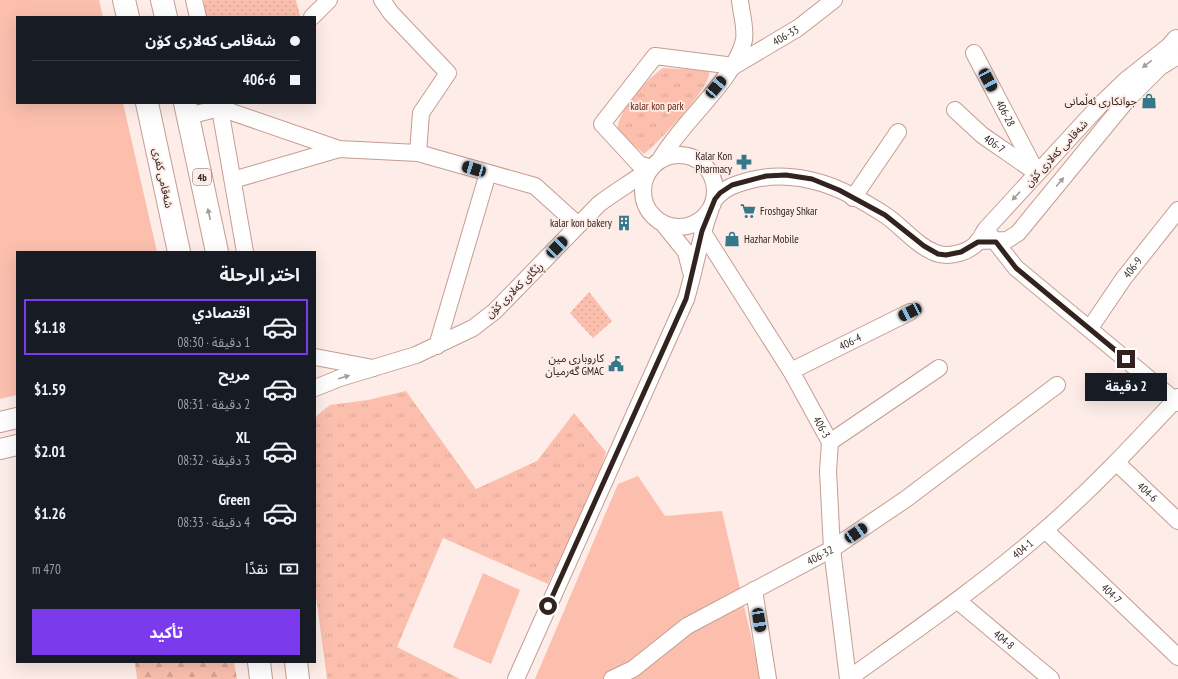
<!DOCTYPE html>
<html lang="ar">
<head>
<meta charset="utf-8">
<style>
  body { margin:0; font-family:"PT Sans Narrow","Noto Sans Arabic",sans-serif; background:#242831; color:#f1f3f6; direction:rtl; height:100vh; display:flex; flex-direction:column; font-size:15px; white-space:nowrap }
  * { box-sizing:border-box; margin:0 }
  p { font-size:13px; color:#9ea1a6 }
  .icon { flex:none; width:22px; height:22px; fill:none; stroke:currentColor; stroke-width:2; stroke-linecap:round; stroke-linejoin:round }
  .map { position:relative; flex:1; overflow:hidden; direction:ltr }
  .side { position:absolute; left:16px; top:251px; width:300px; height:412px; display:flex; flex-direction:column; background:#171b24; border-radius:0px; box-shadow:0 4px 16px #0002; direction:rtl }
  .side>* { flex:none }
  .banner { position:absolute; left:16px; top:16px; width:300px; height:88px; border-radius:0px; box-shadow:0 4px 16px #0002; direction:rtl; display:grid; align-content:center; height:88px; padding:0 16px; background:#171b24 }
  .end { position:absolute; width:18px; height:18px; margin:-9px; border:5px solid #33231f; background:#fff; box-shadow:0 0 0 2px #fff }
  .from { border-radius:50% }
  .bubble { position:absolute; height:28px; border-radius:0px; background:#171b24; box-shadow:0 4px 16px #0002; font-size:13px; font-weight:700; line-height:28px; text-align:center; direction:rtl }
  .car { position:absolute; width:12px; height:24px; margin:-12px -6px; border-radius:5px; box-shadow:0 0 3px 1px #0007; background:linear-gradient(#222 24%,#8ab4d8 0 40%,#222 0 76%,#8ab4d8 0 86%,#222 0) }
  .banner b { display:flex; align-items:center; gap:14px; height:38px; font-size:15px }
  .banner b+b { border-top:1px solid #363941 }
  .banner i { width:10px; height:10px; background:#f1f3f6 }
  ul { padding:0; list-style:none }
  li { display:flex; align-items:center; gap:12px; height:56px; margin:0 8px 6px; padding:0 8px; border:2px solid transparent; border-radius:0px }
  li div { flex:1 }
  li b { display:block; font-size:15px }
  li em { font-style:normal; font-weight:700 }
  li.selected { border-color:#7c3aed }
  li>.icon { width:36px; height:36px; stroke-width:1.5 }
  h2 { padding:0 16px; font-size:18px; line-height:48px }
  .pay { display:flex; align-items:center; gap:10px; height:44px; padding:0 16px; font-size:15px }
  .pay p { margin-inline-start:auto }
  .action { display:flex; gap:8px; margin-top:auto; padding:8px 16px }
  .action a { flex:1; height:46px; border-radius:0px; background:#7c3aed; color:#fff; font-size:16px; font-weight:700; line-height:46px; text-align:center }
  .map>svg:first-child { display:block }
</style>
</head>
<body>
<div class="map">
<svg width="1178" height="679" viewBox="0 0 1178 679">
  <defs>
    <pattern id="forest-firs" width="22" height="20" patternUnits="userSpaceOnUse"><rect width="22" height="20" fill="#fcbfae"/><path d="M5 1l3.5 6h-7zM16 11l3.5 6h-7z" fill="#d8a495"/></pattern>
    <pattern id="park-tufts" width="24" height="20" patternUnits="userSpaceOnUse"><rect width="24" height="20" fill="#fcbfae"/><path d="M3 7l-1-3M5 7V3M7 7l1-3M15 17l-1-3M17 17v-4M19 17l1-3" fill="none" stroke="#d8a495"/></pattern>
    <pattern id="garden-dots" width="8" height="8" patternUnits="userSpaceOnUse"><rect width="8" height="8" fill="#fcbfae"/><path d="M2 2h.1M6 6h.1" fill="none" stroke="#d8a495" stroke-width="1.8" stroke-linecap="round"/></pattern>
  </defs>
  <rect width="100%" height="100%" fill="#fdece7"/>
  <g fill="#fcbfae">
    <polygon points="0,0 99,0 103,17 17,17 17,103 123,103 157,252 17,252 17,395 0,399"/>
    <polygon points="638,476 665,516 722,511 761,679 535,679 618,484"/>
    <polygon points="483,573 520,590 491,664 453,647"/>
  </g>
  <polygon fill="url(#forest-firs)" points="135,662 234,662 237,679 137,679"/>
  <g fill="url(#park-tufts)">
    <path d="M663 68 704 70 709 72C713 85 657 144 644 154L617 131C619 108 645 81 663 68Z"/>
    <polygon points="406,391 476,489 537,461 574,413 606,452 595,487 548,584 443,538 397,647 460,679 327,679 315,589 315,417 330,405 368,400"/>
  </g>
  <g fill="url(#garden-dots)">
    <polygon points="204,0 296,0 300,16 299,17 205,17"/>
    <polygon points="589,292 612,321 593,338 570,313"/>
  </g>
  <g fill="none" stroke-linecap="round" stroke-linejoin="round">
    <defs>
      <g id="minor">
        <polyline points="194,0 198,17"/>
        <polyline points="382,0 391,13 448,73 421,113 418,153"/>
        <polyline points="312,17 329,0"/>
        <path id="s1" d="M974 53 1037 173"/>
        <path id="s2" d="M734 66 798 28 834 0"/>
        <polyline points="219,103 245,252"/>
        <polyline points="220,108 339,149 418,153 535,186 578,225"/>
        <path id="s3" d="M955 110 982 135 1034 171"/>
        <polyline points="188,116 220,108 226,103"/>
        <circle cx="679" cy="191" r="36"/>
        <path d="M660 160C681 122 735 80 744 40 746 28 741 12 740 0"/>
        <polyline points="651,168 639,164 602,124 655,56 734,66"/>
        <polyline points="233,180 339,149"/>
        <polyline points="853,198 898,132"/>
        <path d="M715 199C725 187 736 184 751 180 800 168 844 188 885 215 902 226 918 248 939 254 952 257 969 252 978 242 981 238 983 233 986 229L1100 105 1126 80 1169 46 1176 38"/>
        <polyline points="665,226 686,252 691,272"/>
        <path id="s4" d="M702 231 791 371 830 442 828 471 832 549 848 679"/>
        <polyline points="990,235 1016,268 1178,403"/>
        <polyline points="978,241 1007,240 1018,233 1127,100 1160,67 1178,56"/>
        <path id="s5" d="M1090 328 1124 278 1178 210"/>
        <polyline points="437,346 488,173"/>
        <polyline points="315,357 373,368"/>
        <path id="s6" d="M791 371 910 312"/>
        <path d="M315 388 340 378 416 355 473 328 495 311 599 204C616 191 634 181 651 168"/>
        <polyline points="830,442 939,368"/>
        <path id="s7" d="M1117 463 1178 521"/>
        <path id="s8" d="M1045 530 1178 657"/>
        <polyline points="754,590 768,679"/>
        <path id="s9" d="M958 601 1051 679"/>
        <path d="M516 679 686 299C695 270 699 240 710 211"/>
        <path id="s10" d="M612 679 633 669 687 626 832 549 906 499 1057 385"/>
        <path id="s11" d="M848 679C915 631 983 584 1046 529 1093 488 1135 443 1178 397"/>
      </g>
      <g id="major">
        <polyline points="0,422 17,418"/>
        <polyline points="0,449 17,445"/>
      </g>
      <g id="highway">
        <polyline points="124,0 128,17"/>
        <polyline points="162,0 166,17"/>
        <polyline points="147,103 179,252"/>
        <polyline points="185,103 217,252"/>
        <polyline points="259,662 261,679"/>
        <polyline points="296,662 298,679"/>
      </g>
    </defs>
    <use href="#minor" stroke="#c49d92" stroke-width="18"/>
    <use href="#major" stroke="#c49d92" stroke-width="22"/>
    <use href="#highway" stroke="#c49d92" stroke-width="24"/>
    <use href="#minor" stroke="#fff" stroke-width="16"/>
    <use href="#major" stroke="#fff" stroke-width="20"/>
    <use href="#highway" stroke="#fff" stroke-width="22"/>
  </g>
  <defs><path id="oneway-solid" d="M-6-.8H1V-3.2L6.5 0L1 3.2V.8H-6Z"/></defs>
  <g fill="#a39c9a">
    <use href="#oneway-solid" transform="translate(1147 64) rotate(142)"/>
    <use href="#oneway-solid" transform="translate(1060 182) rotate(-50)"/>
    <use href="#oneway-solid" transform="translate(1016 196) rotate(133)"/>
    <use href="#oneway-solid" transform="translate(209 214) rotate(-102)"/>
    <use href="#oneway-solid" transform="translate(344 377) rotate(-16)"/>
  </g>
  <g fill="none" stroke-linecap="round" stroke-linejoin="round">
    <polyline stroke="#33231f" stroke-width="5" points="548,606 686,299 702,231 715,199 720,193 732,185 766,176 786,175 812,179 839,190 885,215 924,246 938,254 946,255 961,252 978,242 996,242 1016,268 1126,359"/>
  </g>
  <defs>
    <symbol id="shop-bare" viewBox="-9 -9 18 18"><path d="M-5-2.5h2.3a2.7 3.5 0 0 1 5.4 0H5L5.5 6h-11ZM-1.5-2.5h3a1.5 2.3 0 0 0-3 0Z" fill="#357889" stroke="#fdece7" stroke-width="2.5" paint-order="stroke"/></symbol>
    <symbol id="pharmacy-bare" viewBox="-9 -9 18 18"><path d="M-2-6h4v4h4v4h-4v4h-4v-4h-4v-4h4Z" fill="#357889" stroke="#fdece7" stroke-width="2.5" paint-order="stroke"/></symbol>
    <symbol id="supermarket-bare" viewBox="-9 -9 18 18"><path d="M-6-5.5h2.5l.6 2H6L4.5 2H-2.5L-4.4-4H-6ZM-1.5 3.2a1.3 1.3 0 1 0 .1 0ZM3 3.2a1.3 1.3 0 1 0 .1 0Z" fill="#357889" stroke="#fdece7" stroke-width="2.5" paint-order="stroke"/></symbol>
    <symbol id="building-bare" viewBox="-9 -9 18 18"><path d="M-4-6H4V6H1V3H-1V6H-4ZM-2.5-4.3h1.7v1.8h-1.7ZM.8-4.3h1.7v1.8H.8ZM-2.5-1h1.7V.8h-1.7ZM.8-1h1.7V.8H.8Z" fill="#357889" stroke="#fdece7" stroke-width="2.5" paint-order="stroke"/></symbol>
    <symbol id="civic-bare" viewBox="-9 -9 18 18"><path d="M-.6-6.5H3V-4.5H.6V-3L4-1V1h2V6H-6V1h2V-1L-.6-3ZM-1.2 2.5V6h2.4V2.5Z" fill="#357889" stroke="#fdece7" stroke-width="2.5" paint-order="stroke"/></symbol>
  </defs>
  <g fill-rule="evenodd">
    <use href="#shop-bare" x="1138" y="90" width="22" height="22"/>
    <use href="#pharmacy-bare" x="733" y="151" width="22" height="22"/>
    <use href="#supermarket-bare" x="737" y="200" width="22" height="22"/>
    <use href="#building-bare" x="613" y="212" width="22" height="22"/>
    <use href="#shop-bare" x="721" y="228" width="22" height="22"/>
    <use href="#civic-bare" x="605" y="353" width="22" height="22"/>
  </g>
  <g text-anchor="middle" stroke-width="3.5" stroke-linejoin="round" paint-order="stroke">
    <rect fill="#fdece7" stroke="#705f5b" stroke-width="1" x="193" y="169" width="18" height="16" rx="3"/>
    <g font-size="10" font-weight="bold" fill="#33231f">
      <text x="202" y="181">4b</text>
    </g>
    <g font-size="11" fill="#33231f" stroke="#fdece7">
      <text dy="4" stroke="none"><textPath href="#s2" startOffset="60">406-33</textPath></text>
      <text dy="4" stroke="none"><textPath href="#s1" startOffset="68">406-28</textPath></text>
      <text dy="4" stroke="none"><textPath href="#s3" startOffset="52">406-7</textPath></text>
      <text transform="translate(1056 153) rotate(-47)" y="4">شەقامی کەلاری کۆن</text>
      <text transform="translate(163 178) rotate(78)" y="4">شەقامی کفری</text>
      <text dy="4" stroke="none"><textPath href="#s5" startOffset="74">406-9</textPath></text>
      <text transform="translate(514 290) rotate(-44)" y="4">ڕێگای کەلاری کۆن</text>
      <text dy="4" stroke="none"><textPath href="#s6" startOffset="66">406-4</textPath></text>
      <text dy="4" stroke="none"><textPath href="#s4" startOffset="230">406-3</textPath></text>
      <text dy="4" stroke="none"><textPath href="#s7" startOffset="42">404-6</textPath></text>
      <text dy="4" stroke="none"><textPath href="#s11" startOffset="218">404-1</textPath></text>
      <text dy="4" stroke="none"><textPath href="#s10" startOffset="243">406-32</textPath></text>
      <text dy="4" stroke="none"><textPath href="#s8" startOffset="92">404-7</textPath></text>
      <text dy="4" stroke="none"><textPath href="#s9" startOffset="60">404-8</textPath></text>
    </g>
    <g font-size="11" fill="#33231f" stroke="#fdece7" text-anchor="end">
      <text x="1137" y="105">جوانکاری ئەڵمانی</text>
      <text x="732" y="160">Kalar Kon<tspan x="732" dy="13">Pharmacy</tspan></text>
      <text x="760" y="215" text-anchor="start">Froshgay Shkar</text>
      <text x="612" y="227">kalar kon bakery</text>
      <text x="744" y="243" text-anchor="start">Hazhar Mobile</text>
      <text x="604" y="362">کاروباری مین<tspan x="604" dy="13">گەرمیان GMAC</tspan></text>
    </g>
    <g font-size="11" fill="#661700" stroke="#fdece7">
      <text x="657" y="110">kalar kon park</text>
    </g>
  </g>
</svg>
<i class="end from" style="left:548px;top:606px"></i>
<i class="end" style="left:1126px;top:359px"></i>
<div class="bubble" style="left:1085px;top:373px;width:82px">2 دقيقة</div>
<i class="car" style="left:988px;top:80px;rotate:152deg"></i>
<i class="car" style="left:716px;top:87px;rotate:40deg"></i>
<i class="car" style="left:474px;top:169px;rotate:286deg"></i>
<i class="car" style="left:557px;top:247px;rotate:44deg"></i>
<i class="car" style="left:910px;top:312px;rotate:244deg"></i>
<i class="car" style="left:856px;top:533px;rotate:56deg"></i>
<i class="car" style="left:759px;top:620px;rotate:171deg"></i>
<div class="banner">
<b><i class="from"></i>شەقامی کەلاری کۆن</b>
<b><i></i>406-6</b>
</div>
<section class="side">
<h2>اختر الرحلة</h2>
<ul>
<li class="selected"><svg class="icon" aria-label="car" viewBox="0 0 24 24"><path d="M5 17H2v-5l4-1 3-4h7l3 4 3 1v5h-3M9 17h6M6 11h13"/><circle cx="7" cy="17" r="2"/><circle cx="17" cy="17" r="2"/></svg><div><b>اقتصادي</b><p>1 دقيقة · 08:30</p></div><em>$1.18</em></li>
<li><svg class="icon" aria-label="car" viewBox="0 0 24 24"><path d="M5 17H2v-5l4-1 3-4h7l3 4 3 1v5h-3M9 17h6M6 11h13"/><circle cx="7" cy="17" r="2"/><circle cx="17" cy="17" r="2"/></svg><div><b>مريح</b><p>2 دقيقة · 08:31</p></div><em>$1.59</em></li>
<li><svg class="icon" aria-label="car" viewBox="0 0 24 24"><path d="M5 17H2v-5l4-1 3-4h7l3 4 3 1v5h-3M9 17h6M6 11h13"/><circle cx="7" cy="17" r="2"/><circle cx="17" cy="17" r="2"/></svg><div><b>XL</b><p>3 دقيقة · 08:32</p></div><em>$2.01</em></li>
<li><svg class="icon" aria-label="car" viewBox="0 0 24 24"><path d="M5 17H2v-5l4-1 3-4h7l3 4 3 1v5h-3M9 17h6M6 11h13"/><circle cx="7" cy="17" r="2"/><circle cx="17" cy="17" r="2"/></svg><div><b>Green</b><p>4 دقيقة · 08:33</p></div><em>$1.26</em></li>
</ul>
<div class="pay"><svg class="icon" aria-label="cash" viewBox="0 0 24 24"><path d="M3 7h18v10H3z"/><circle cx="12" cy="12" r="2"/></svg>نقدًا<p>470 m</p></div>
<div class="action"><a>تأكيد</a></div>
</section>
</div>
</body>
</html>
